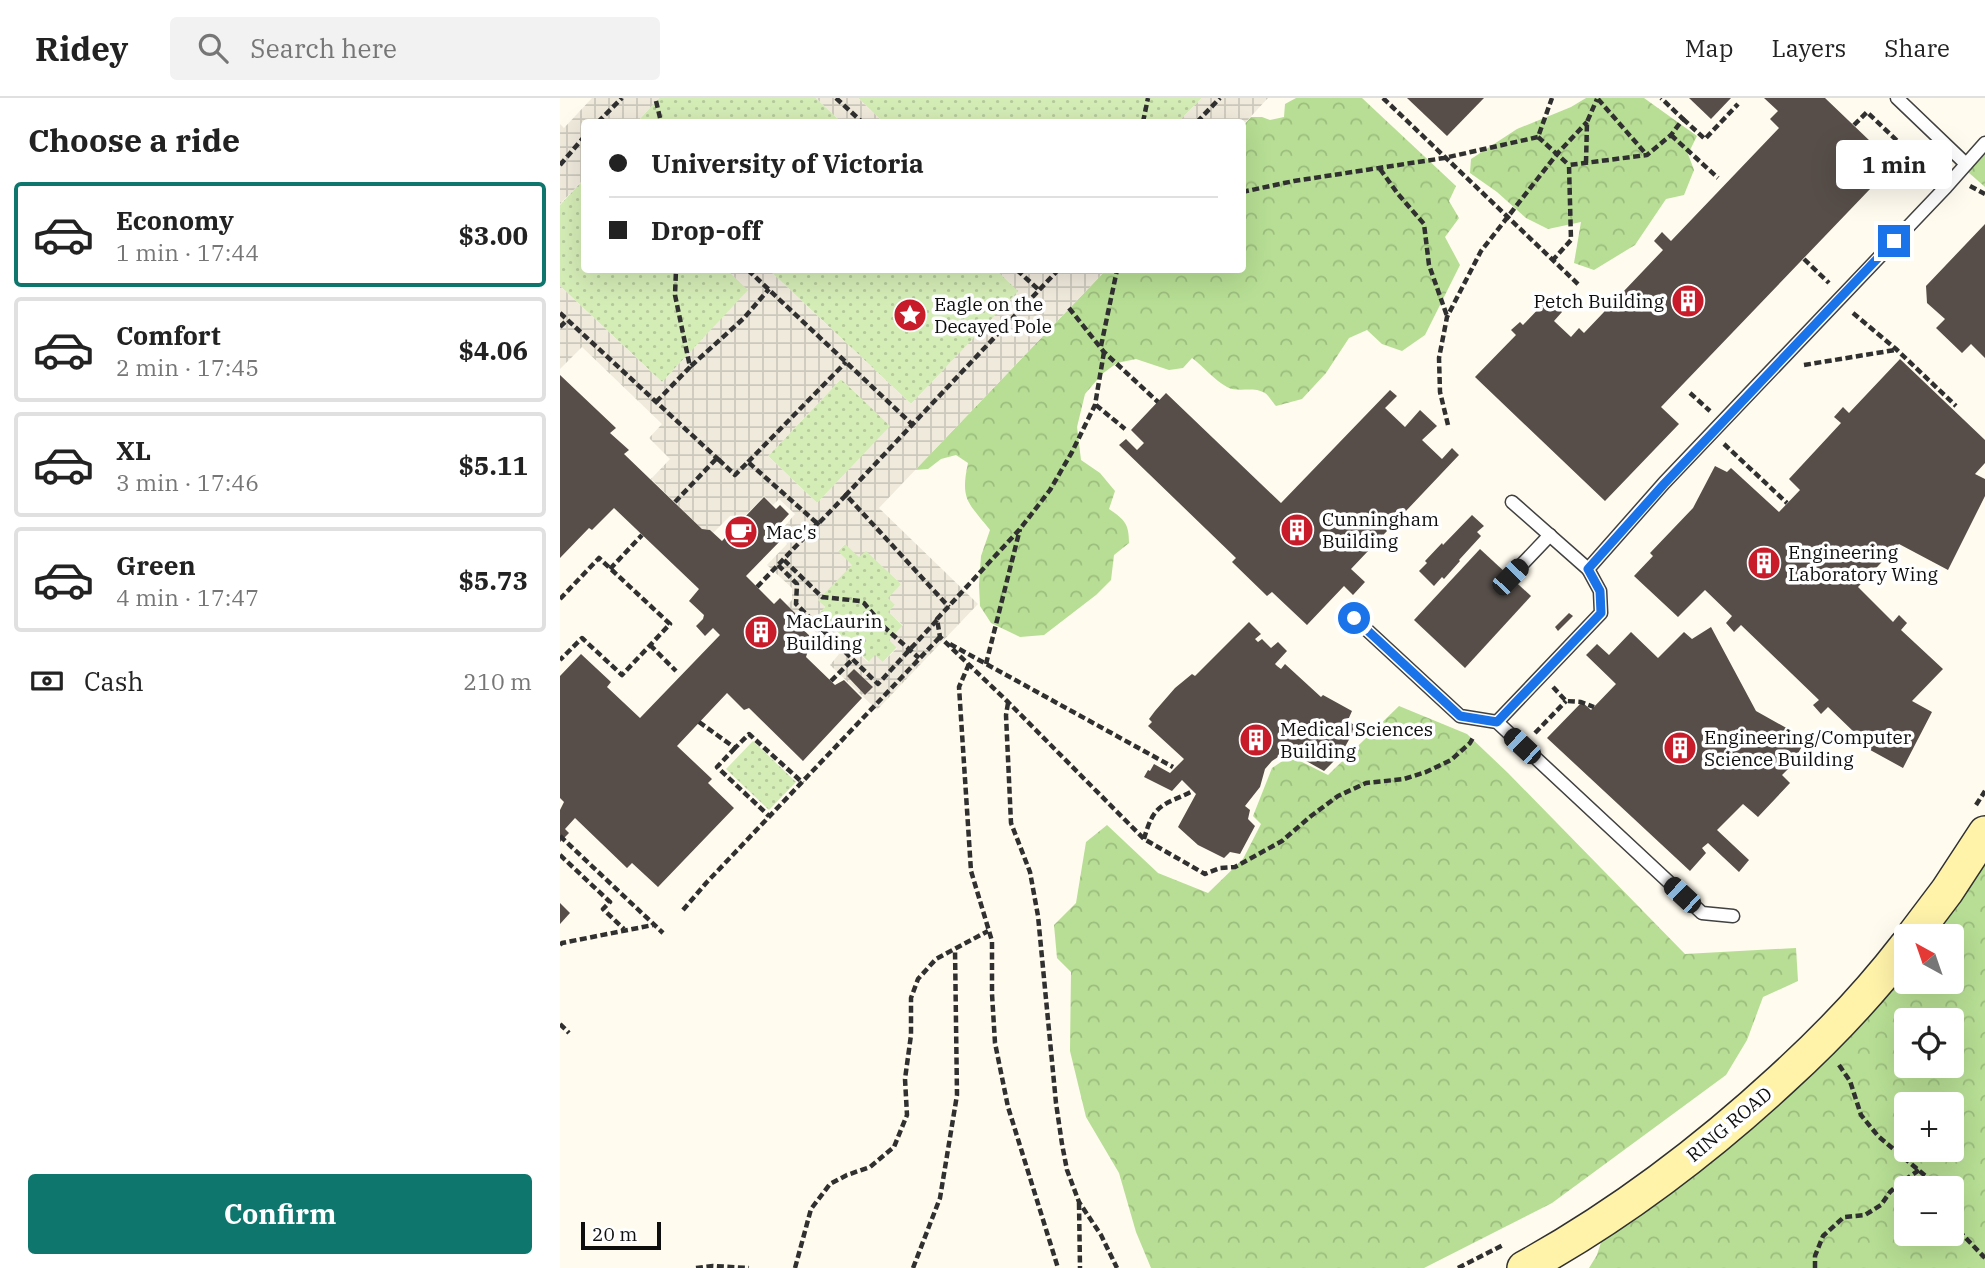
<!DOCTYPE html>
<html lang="en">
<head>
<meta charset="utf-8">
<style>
  body { margin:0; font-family:"IBM Plex Serif",serif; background:#f2f2f2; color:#222; height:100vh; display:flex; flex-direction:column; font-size:26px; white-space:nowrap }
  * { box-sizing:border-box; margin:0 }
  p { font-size:23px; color:#767676 }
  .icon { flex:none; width:38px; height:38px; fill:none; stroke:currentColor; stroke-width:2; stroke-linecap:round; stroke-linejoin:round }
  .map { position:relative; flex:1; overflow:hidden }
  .sheet { display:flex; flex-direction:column; background:#fff; width:560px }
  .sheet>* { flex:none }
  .hud { position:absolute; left:21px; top:21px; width:665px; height:154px; border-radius:7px; box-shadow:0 7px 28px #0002; display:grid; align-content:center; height:154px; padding:0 28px; background:#fff }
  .needle { width:46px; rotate:320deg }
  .buttons { position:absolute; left:1334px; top:826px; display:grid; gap:14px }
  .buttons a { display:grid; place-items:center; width:70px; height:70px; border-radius:7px; background:#fff; box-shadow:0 7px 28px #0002; font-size:35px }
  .scale { position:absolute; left:21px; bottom:18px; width:80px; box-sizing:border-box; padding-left:7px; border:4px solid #0e0e0e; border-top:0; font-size:19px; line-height:24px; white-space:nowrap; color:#0e0e0e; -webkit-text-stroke:5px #fff; paint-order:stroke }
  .end { position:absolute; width:32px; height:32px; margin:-16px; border:9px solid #1a73e8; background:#fff; box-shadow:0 0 0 4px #fff }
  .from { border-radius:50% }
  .bubble { position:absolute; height:49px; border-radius:7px; background:#fff; box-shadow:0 7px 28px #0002; font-size:23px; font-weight:700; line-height:49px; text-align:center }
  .car { position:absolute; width:21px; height:42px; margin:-21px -10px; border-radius:9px; box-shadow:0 0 5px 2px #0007; background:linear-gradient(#222 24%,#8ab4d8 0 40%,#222 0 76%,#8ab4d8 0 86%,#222 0) }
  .hud b { display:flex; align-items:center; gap:24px; height:66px; font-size:26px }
  .hud b+b { border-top:2px solid #e0e0e0 }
  .hud i { width:18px; height:18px; background:#222 }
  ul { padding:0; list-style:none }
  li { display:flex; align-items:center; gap:21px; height:105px; margin:0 14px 10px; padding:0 14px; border:4px solid #e0e0e0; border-radius:7px }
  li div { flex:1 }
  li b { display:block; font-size:26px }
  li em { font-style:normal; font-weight:700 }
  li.current { border-color:#0f766e }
  li>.icon { width:63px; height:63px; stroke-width:1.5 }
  h2 { padding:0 28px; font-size:32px; line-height:84px }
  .pay { display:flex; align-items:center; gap:18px; height:77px; padding:0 28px; font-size:26px }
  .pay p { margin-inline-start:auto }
  .action { display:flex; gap:14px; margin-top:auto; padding:14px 28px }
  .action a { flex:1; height:80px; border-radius:7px; background:#0f766e; color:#fff; font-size:28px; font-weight:700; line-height:80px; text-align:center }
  header { display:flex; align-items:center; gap:42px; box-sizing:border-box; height:98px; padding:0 35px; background:#fff; border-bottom:2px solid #e0e0e0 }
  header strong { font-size:33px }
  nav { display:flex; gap:38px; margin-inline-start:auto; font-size:24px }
  .search { width:490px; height:63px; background:#f2f2f2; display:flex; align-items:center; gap:18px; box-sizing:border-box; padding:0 24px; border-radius:7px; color:#767676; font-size:26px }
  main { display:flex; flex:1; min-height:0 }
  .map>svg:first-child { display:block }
</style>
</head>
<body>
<header>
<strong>Ridey</strong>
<div class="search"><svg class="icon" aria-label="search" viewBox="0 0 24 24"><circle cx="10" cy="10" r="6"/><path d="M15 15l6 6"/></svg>Search here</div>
<nav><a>Map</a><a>Layers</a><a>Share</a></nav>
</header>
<main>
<section class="sheet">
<h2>Choose a ride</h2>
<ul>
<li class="current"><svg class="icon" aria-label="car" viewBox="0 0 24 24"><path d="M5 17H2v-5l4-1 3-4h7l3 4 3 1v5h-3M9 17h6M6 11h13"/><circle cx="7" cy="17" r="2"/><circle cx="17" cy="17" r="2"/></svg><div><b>Economy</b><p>1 min · 17:44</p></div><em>$3.00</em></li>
<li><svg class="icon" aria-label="car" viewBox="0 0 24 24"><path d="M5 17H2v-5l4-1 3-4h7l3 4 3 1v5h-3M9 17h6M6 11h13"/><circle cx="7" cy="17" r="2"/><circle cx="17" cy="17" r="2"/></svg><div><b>Comfort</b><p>2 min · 17:45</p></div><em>$4.06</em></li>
<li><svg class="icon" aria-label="car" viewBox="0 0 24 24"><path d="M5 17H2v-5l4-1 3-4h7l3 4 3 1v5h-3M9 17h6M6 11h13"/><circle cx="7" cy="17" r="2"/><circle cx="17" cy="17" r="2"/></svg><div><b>XL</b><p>3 min · 17:46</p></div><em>$5.11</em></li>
<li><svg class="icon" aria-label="car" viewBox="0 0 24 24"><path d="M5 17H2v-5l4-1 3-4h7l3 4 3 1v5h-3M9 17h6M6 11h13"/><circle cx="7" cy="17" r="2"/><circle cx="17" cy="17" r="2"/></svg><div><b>Green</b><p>4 min · 17:47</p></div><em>$5.73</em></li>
</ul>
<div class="pay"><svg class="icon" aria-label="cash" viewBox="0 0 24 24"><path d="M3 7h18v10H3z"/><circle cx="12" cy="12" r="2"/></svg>Cash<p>210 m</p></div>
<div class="action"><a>Confirm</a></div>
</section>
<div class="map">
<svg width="1425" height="1170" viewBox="0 0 1425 1170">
  <defs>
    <pattern id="green-dots" width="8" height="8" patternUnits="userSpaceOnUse" patternTransform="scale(1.75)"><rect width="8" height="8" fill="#d4ecb6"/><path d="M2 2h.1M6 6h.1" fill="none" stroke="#b5c99b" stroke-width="1.8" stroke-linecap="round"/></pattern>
    <pattern id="forest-crowns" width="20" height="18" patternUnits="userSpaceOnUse" patternTransform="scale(1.75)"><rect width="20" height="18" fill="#b7de94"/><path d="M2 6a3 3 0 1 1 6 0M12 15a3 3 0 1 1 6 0" fill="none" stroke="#9cbd7e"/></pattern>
    <pattern id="plaza-grid" width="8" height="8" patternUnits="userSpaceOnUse" patternTransform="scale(1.75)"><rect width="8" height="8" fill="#f0eadd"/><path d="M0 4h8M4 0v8" fill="none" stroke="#cdc8bc"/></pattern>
  </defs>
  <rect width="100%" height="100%" fill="#fffbef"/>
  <g fill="url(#green-dots)">
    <polygon points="99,0 256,0 281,24 77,24"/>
    <polygon points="298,0 642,0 618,24 323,24"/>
    <polygon points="24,81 24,172 167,172 189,192 102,284 0,188 0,107"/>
    <polygon points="209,172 436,172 459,193 351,306"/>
    <polygon points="281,281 331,328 257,405 208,358"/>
    <polygon points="285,446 306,452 341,486 335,507 329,514 343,528 337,549 323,564 309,564 258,516 265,509 258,503 278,453"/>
    <polygon points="193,643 236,684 209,712 166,671"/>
  </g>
  <g fill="url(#forest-crowns)" fill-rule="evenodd">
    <path d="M736 0H802L896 88 889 103 899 120 885 139 900 167 865 237 842 253 822 246 807 232 789 240 766 275 742 301 716 308C713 305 709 298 705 295 693 288 678 295 667 289 654 282 644 269 632 260L623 270 609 272 576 261 557 265 542 276 525 296 517 329 521 362 540 375 555 393 549 411C565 422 569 426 569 445L554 457 551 482 536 497 484 537 460 539 431 525 420 508 419 487 421 458 430 432C408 404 400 402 408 365L396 357 381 361 368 371 355 372 546 172H682L683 28 691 19H702L710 22 724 19 725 6Z"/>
    <polygon points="1026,0 1084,0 1137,38 1128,56 1134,72 1124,97 1106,101 1075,147 1034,172 1014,165 1021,124 988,131 966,120 937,94 910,75 911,61 957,31 1011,9"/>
    <polygon points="1425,54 1425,89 1408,74"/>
    <polygon points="839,608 907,636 948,675 1125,856 1236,850 1238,883 1203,899 1187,942 1166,977 992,1105 864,1170 591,1170 576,1134 559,1075 526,1019 510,953 511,874 497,860 494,827 516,805 526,744 547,727 598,775 648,795 683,761 701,726 693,718 712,670 730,658 768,677"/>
    <path d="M1425 760V1170H1029L1037 1157 1042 1141 1346 871V884H1391V838H1371ZM1346 922H1391V968H1346ZM1346 1006H1391V1052H1346ZM1346 1090H1391V1136H1346Z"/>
  </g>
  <g fill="url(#plaza-grid)" fill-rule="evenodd">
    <polygon points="32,0 99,0 77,24 24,24 24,81 0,106 0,26 4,30"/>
    <polygon points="256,0 298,0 323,24 281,24"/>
    <polygon points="642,0 708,0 683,27 682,24 618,24"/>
    <path d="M167 172H209L351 306 458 193 436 172H546L319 410 418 506 317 612 270 567 279 556 227 507 232 502V490L207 467 227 446 224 442 230 435 224 429 235 416 219 401 213 407 204 398 186 417 170 418 153 435 150 432 142 431 91 381 110 361 89 340 102 326 22 249 0 271V188L102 284 188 192ZM281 281 330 328 257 405 208 358ZM285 446 299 459 306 453 341 486 328 500 335 507 328 514 343 527 329 542 337 550 323 564 315 557 308 564 258 517 265 509 258 502 292 467 278 453ZM294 571 313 589 306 597 287 578Z"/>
  </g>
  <g fill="#574e49">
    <polygon points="847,0 924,0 887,38"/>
    <polygon points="1129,0 1171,0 1151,21"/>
    <polygon points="1204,0 1265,0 1334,66 1101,309 1119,326 1045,403 915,279 956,237 951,232 960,224 963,227 984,205 980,201 984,197 1002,214 994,223 1011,239 1019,230 1024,235 1103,152 1094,143 1102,134 1111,143 1219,30 1210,21 1218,13"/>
    <polygon points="1425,126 1425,260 1411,246 1402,255 1376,230 1385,221 1367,205 1366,188"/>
    <polygon points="1340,261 1425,342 1425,365 1415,376 1425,381 1425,398 1388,472 1339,446 1298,489 1333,524 1339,517 1347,525 1341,532 1383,571 1352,603 1372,614 1343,670 1292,642 1296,636 1268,609 1261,616 1253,607 1259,602 1181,527 1174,534 1166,525 1172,518 1145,492 1118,519 1074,478 1093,458 1090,455 1133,410 1155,368 1167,374 1171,370 1219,414 1240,392 1229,381 1281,325 1274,319 1283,309 1289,315"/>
    <polygon points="0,277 56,330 50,335 69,352 64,356 142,431 150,432 162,443 204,399 216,411 220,407 229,416 217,429 225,438 186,478 214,506 220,500 241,521 236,525 252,540 246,559 275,587 284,582 302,600 243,663 189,610 184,612 167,595 117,648 152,681 148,685 174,710 98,789 72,765 67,770 15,720 5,731 9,735 0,744 0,712 4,704 0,700 0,578 21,556 51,584 47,589 80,620 160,537 153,530 145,538 136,528 143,521 144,517 129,503 139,491 54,410 32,432 29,430 0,460"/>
    <polygon points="830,292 837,298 825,310 845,329 860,312 877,328 862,342 882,361 892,350 899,357 791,471 805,484 793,497 784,488 747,527 712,494 707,498 672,464 676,460 559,347 566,341 577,352 584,345 571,332 606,295 721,405"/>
    <polygon points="912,417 924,428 917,434 921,438 899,462 900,463 884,481 882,479 874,488 859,473 867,465 865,463 882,445 883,447"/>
    <polygon points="920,451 971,498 905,570 854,522"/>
    <polygon points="1009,515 1013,518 998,533 995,529"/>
    <polygon points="689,524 701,536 695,541 698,544 702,541 711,550 718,544 727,553 715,566 717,568 721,571 725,566 761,599 763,597 792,613 788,622 796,629 781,656 764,673 732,655 721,657 712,663 705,671 700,689 685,708 690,712 688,721 695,728 680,756 670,754 664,760 638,747 618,729 636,696 622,682 612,693 584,679 588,672 590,673 594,666 610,675 624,661 588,628 592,624 589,621 595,613 615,590 632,576 635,578"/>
    <polygon points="1151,529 1196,613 1246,641 1236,659 1235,659 1229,670 1222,677 1230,685 1198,719 1183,706 1157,732 1189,762 1179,774 1148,745 1142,750 1146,755 1130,773 987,640 1022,604 1031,612 1056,586 1026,557 1037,546 1049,557 1071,534 1098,560 1124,534 1132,541"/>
    <polygon points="294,571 313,589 305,597 287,578"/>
    <polygon points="0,805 10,815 0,826"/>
  </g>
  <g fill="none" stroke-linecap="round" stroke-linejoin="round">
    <defs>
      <g id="lane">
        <polyline points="1337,0 1406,66"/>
        <polyline points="952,404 1028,471"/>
        <polyline points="950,479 990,437"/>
        <polyline points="794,520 900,618 937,624 1142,815 1173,818"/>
        <polyline points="937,624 1041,515 1040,493 1028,471 1104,385 1386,89 1425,45"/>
      </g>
      <g id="secondary">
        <polyline points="1353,838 1387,793 1425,735"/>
        <path d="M964 1170C1058 1118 1144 1053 1222 981 1267 940 1309 896 1346 848"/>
      </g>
    </defs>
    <use href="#lane" stroke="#414141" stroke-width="15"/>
    <use href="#secondary" stroke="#303030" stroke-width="36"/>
    <g stroke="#303030" stroke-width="4.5" stroke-dasharray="7 3.5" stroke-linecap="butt">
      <polyline points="276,0 302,24"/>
      <polyline points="823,0 1020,188"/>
      <polyline points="1038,1 1086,56"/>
      <polyline points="96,3 101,24"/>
      <polyline points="1123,21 1145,41 1178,6"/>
      <polyline points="38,24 62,0"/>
      <polyline points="583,24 588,0"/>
      <polyline points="637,24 660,0"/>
      <polyline points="1294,27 1307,14 1374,78"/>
      <polyline points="1111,37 1158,80"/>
      <polyline points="978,39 1009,67"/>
      <polyline points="1026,65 1027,24 1037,1"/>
      <polyline points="0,67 24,39"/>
      <polyline points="820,71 838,96 864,126 869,167 887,218"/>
      <polyline points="1410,88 1425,96"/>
      <polyline points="682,94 734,83 884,60 978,39 992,0"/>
      <polyline points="1244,161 1269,185"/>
      <polyline points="992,163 1011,142 1009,67 1087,57 1111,37 1123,21 1101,0"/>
      <polyline points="188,172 355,329"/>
      <polyline points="457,172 479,192"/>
      <polyline points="509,210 544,254 598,304"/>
      <polyline points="0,215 159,362"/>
      <polyline points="1293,215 1336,251 1396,308"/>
      <polyline points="0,229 7,222"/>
      <polyline points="541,248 557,172"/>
      <polyline points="544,254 535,307 512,354 490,392 460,431 377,521 380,539 448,604 584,741 645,776 660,770 675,769 722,743 751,718 778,698 806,685 844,681 866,674 891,662 910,645 914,638"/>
      <polyline points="1244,267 1335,252"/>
      <polyline points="131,268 184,220 209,191"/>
      <polyline points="1130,295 1150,313"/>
      <polyline points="96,304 130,269 115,197 116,172"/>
      <polyline points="536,307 565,331"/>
      <polyline points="888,327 880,294 879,260 887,219 921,153 997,56 1027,24"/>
      <polyline points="1164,346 1227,405"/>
      <polyline points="188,364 286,264"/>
      <polyline points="285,398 498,172"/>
      <polyline points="115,404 157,360 175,377 188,364 258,426 286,397 389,509"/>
      <polyline points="224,462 262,499 300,503 304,505 324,529 359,560"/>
      <polyline points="218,467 237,486 236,506 318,586 378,521"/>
      <polyline points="50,471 82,437"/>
      <polyline points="197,489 259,424"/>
      <polyline points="0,501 39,460 110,526 62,577 22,540 0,562"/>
      <polyline points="390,546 613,669"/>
      <polyline points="90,547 116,573"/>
      <polyline points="409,566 399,589 411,773 432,843 432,896 435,945 448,1009 498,1170"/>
      <polyline points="426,566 460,431"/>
      <polyline points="271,583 293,561"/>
      <polyline points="993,589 1006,603 1021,604 1034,609"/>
      <polyline points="448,605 446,617 451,725 470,774 478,818 496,1005 502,1046 507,1072 519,1104 541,1137 557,1170"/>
      <polyline points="139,624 175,650 189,636 243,685"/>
      <polyline points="975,635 1006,603"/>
      <polyline points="175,650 157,669 209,718"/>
      <polyline points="1416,707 1425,693"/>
      <polyline points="0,738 103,835"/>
      <path d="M584 741C594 705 602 708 633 693"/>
      <polyline points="0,757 50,804 43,811 64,831"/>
      <polyline points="123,812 147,784 380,539"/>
      <polyline points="0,847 2,845 93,827"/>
      <polyline points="0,926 9,935"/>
      <polyline points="1279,967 1290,983 1301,1017 1318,1038 1368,1080 1376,1090"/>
      <polyline points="519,1105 520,1170"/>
      <polyline points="1391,1113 1400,1134 1425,1160"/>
      <polyline points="136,1170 153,1168 189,1170"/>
      <polyline points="235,1170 251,1111 270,1086 287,1077 310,1069 334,1049 347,1017 345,981 351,937 351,900 358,881 376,861 428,833"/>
      <polyline points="353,1170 380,1100 397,997 395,851"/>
      <polyline points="898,1170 943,1147"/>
      <polyline points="1255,1170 1255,1158 1263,1138 1284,1119 1305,1117 1321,1107 1330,1094 1339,1086 1359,1072"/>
    </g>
    <use href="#lane" stroke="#fff" stroke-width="12"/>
    <use href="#secondary" stroke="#fff3aa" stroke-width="33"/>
  </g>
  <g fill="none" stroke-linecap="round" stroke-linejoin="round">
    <polyline stroke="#1a73e8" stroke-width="9" points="794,520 900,618 937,624 1041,515 1040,493 1028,471 1104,386 1334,143"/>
  </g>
  <defs>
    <symbol id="building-disc" viewBox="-11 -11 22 22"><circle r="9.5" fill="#c81c2a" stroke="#fff"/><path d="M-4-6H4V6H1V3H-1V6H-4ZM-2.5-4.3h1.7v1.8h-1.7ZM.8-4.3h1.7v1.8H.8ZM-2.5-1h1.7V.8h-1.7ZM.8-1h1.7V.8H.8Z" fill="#fff"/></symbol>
    <symbol id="sight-disc" viewBox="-11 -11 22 22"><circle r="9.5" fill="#c81c2a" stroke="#fff"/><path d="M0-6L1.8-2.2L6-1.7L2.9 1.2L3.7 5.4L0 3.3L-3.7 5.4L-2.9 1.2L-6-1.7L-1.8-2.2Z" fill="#fff"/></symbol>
    <symbol id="cafe-disc" viewBox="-11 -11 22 22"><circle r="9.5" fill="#c81c2a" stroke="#fff"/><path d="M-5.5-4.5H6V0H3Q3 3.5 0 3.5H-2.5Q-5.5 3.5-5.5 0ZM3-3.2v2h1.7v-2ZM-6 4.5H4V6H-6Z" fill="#fff"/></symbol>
  </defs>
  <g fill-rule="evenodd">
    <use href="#building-disc" x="1109" y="184" width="38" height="38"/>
    <use href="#sight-disc" x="331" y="198" width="38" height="38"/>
    <use href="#building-disc" x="718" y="413" width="38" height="38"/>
    <use href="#cafe-disc" x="162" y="415" width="38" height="38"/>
    <use href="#building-disc" x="1185" y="446" width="38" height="38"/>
    <use href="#building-disc" x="182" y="515" width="38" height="38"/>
    <use href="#building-disc" x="677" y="623" width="38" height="38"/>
    <use href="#building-disc" x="1101" y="631" width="38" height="38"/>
  </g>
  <g text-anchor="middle" stroke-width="7" stroke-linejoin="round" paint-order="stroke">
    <g font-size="19" fill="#0e0e0e" stroke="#fff" text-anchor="start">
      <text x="1104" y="210" text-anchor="end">Petch Building</text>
      <text x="374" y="213">Eagle on the<tspan x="374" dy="22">Decayed Pole</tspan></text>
      <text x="762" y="428">Cunningham<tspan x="762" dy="22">Building</tspan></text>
      <text x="206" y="441">Mac's</text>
      <text x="1228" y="461">Engineering<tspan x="1228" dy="22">Laboratory Wing</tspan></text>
      <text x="226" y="530">MacLaurin<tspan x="226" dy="22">Building</tspan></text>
      <text x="720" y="638">Medical Sciences<tspan x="720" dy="22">Building</tspan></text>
      <text x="1144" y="646">Engineering/Computer<tspan x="1144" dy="22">Science Building</tspan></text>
    </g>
    <g font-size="19" fill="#0e0e0e" stroke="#fff">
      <text transform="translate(1169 1026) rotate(-40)" y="7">RING ROAD</text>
    </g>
  </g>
</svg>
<div class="buttons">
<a><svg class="needle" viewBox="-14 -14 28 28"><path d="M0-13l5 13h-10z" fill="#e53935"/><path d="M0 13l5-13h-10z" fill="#767676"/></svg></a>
<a><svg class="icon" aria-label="locate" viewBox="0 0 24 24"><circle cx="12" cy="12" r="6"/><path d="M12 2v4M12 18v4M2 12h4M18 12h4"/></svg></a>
<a>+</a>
<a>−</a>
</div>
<div class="scale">20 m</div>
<i class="end from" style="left:794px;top:520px"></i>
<i class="end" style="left:1334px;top:143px"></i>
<div class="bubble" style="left:1276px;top:42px;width:116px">1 min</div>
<i class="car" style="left:950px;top:479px;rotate:44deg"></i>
<i class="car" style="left:962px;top:648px;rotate:313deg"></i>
<i class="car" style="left:1122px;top:797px;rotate:313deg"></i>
<div class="hud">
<b><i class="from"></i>University of Victoria</b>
<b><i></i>Drop-off</b>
</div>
</div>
</main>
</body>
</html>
